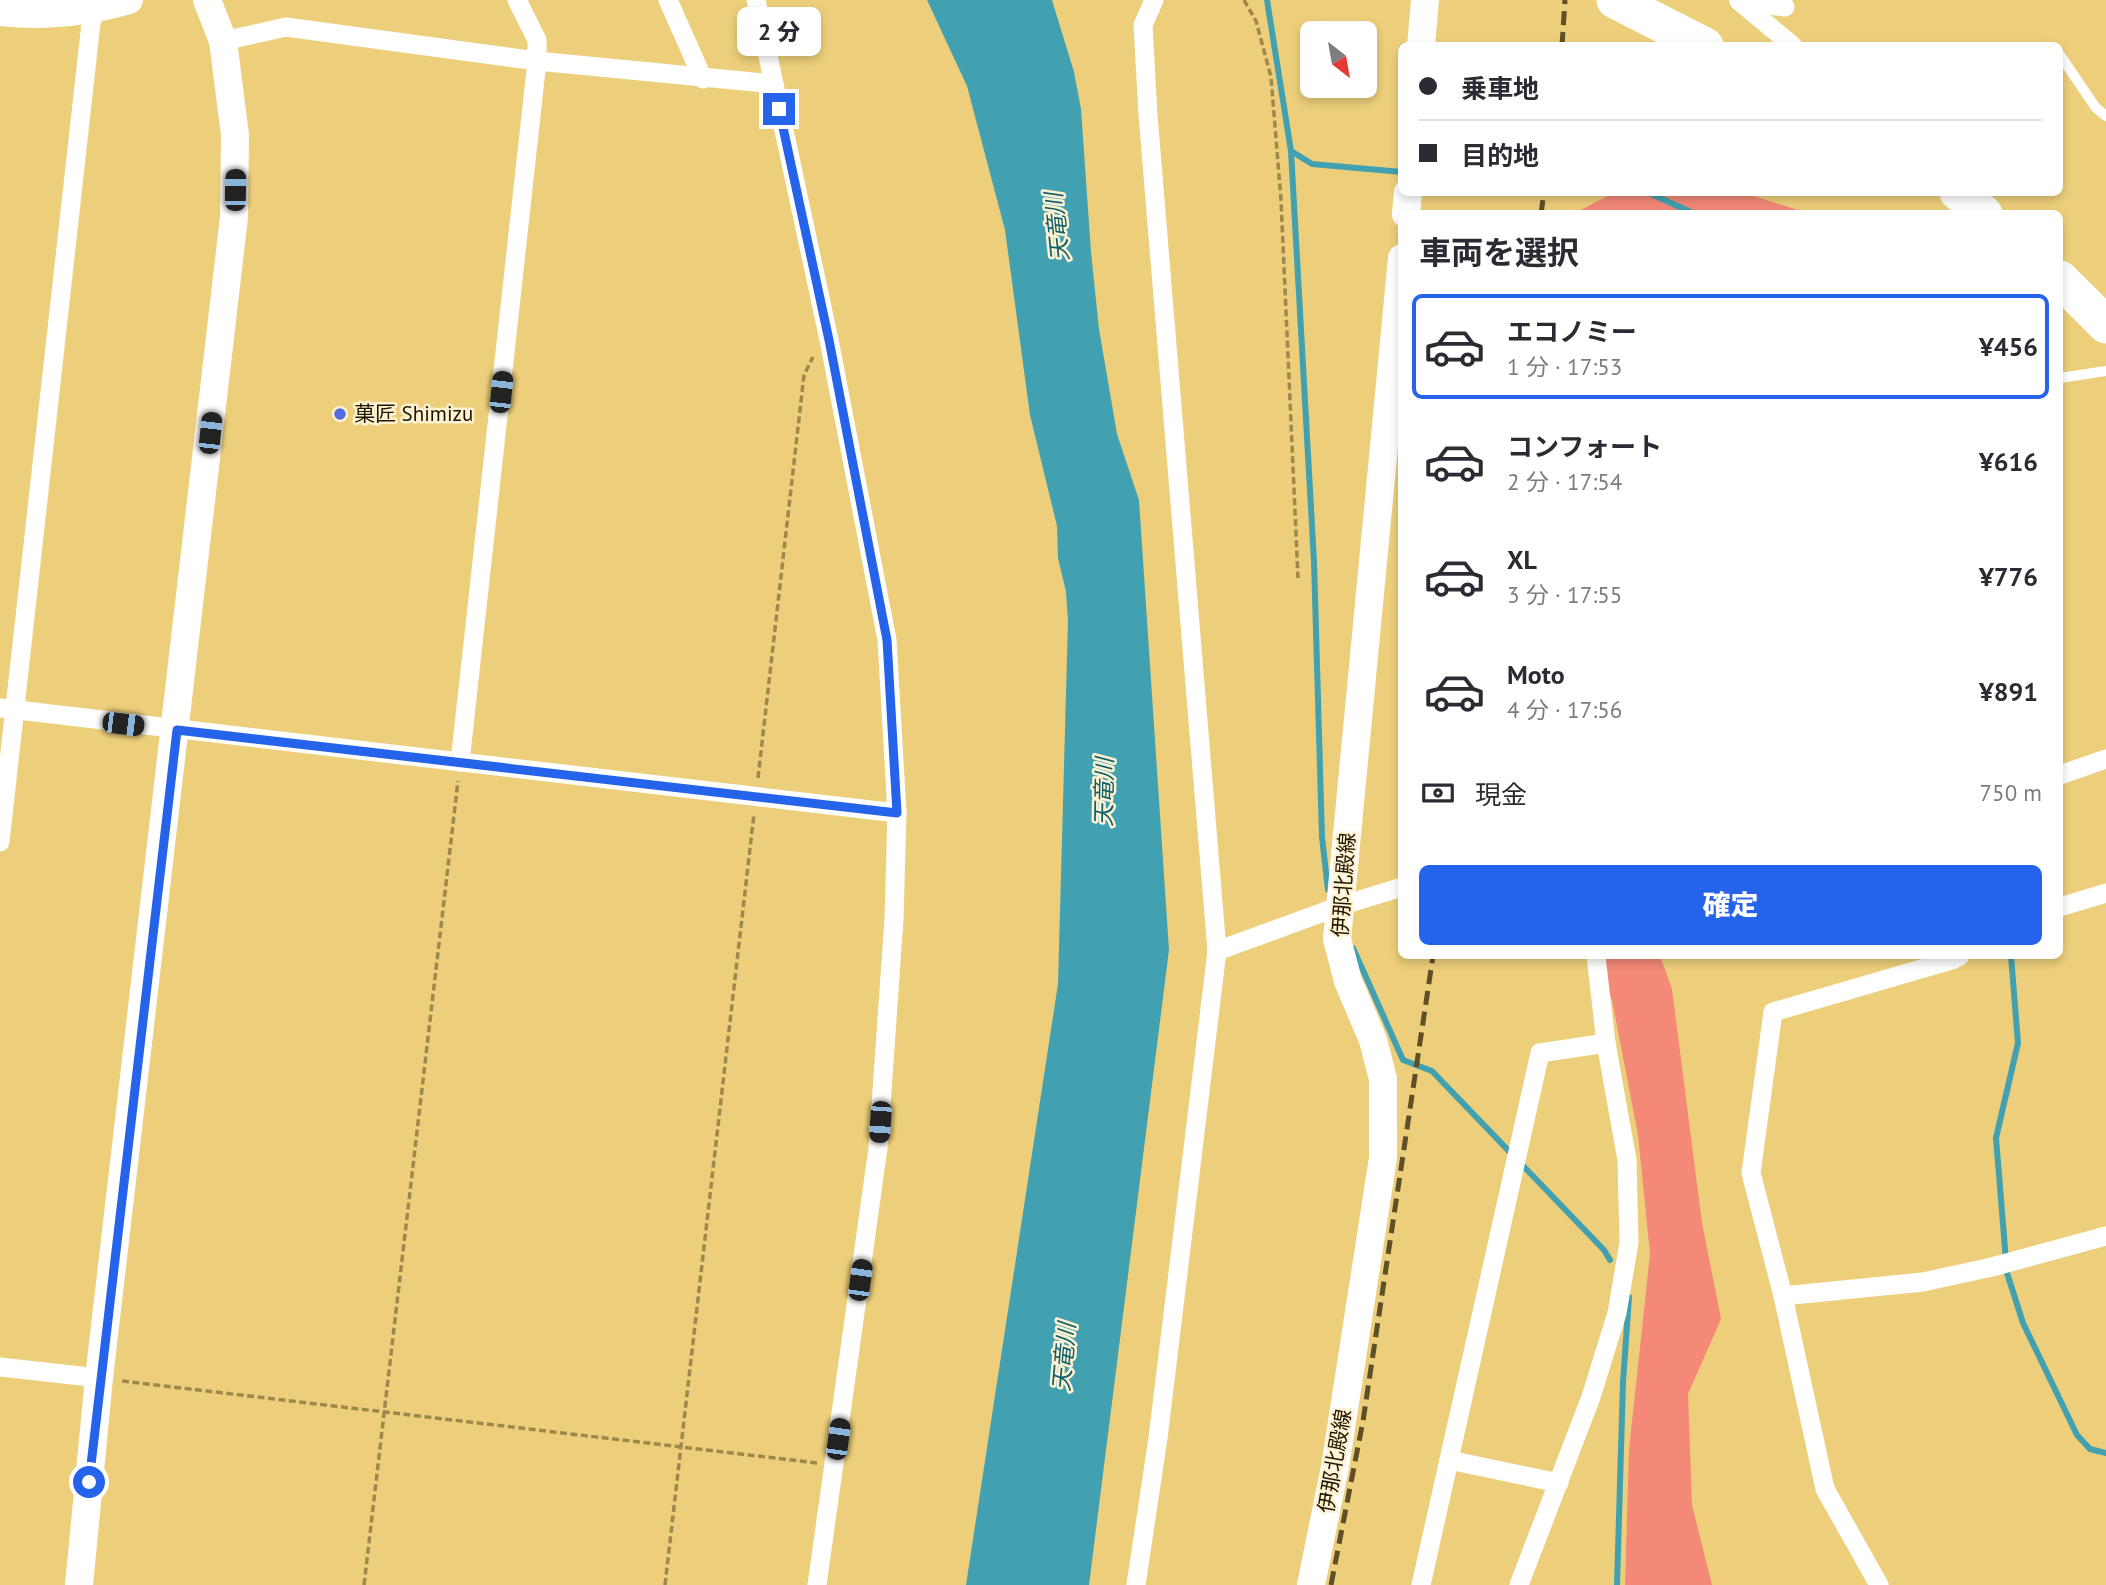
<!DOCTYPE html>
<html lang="ja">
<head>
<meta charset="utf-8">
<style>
  body { margin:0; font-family:"PT Sans","Noto Sans JP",sans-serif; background:#f7f7f7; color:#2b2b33; height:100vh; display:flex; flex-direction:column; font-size:26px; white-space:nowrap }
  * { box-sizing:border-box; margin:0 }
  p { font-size:23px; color:#7c7c81 }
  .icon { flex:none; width:38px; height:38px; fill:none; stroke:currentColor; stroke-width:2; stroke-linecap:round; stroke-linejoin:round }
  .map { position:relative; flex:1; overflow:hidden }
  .drawer { position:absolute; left:1398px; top:210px; width:665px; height:749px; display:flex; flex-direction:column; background:#fff; border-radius:10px; box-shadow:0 4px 10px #0003 }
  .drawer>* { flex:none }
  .top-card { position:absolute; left:1398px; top:42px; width:665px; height:154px; border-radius:10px; box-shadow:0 4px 10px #0003; display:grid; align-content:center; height:154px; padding:0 21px; background:#fff }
  .needle { width:46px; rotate:149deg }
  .controls { position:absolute; left:1300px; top:21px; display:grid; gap:14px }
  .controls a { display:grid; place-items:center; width:77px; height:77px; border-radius:10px; background:#fff; box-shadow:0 4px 10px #0003; font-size:35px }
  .end { position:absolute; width:32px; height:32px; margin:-16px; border:9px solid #2563eb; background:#fff; box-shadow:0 0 0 4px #fff }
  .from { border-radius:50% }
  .bubble { position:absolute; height:49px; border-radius:10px; background:#fff; box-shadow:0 4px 10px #0003; font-size:23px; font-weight:800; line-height:49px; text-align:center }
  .car { position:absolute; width:21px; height:42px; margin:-21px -10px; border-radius:9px; box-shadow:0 0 5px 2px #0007; background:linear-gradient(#222 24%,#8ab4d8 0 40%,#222 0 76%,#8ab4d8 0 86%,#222 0) }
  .top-card b { display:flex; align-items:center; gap:24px; height:66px; font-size:26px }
  .top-card b+b { border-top:2px solid #e1e1e2 }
  .top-card i { width:18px; height:18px; background:#2b2b33 }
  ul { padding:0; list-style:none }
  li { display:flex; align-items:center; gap:21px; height:105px; margin:0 14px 10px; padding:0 7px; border:4px solid transparent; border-radius:10px }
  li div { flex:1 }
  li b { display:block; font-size:26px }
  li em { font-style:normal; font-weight:800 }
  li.selected { border-color:#2563eb }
  li>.icon { width:63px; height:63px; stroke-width:1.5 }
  h2 { padding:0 21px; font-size:32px; line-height:84px }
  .pay { display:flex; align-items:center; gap:18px; height:77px; padding:0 21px; font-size:26px }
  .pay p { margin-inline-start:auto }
  .action { display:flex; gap:14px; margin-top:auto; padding:14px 21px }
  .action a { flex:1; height:80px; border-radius:10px; background:#2563eb; color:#fff; font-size:28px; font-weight:800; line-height:80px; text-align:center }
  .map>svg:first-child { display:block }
</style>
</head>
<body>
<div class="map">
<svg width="2106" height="1585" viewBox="0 0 2106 1585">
  <rect width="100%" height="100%" fill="#edcf7b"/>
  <g fill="#f48978">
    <polygon points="1615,192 1744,193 1808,213 1575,213"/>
    <polygon points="1592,956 1660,956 1672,989 1702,1223 1721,1319 1688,1394 1692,1505 1712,1585 1625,1585 1629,1450 1650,1254 1638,1135 1612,1000"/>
  </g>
  <polygon fill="#41a1b1" points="927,0 1052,0 1074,72 1081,109 1091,252 1099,329 1117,434 1139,500 1169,950 1089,1585 966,1585 1058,984 1068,621 1066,592 1058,558 1057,526 1030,415 1005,230 967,86"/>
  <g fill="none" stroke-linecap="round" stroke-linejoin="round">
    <g stroke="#41a1b1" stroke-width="6">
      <polyline points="1267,0 1291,151 1312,164 1402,172"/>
      <polyline points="1291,151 1314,562 1322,837 1328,890"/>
      <polyline points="1647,192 1695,214"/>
      <polyline points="1353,948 1403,1060 1432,1071 1604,1250 1610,1260"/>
      <polyline points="2011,956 2018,1043 1996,1138 2007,1273 2023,1323 2077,1435 2090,1449 2106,1453"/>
      <polyline points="1617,1585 1623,1382 1629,1297"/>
    </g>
    <g stroke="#9e884c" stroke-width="3.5" stroke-dasharray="7 3.5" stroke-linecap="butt">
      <polyline points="1244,0 1256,21 1271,77 1281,200 1298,578"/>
      <polyline points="758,778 804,375 813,357"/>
      <polyline points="122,1381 817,1463"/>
      <polyline points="364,1585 458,781"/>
      <polyline points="665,1585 754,814"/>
    </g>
    <g stroke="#fff" stroke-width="10">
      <polyline points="2060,55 2096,108 2106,116"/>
      <polyline points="2060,378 2106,371"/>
    </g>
    <g stroke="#fff" stroke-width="19">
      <polyline points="668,0 703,79"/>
      <polyline points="756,0 829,340 887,640 897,813 894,919 878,1148 817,1585"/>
      <polyline points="1739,1 1793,46"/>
      <polyline points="1739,1 1785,7"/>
      <polyline points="223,41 286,27 537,61 774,84"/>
      <polyline points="0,708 897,813"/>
      <polyline points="460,762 537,61 537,40 517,0"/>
      <polyline points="2060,775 2106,759"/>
      <polyline points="0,842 91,23 97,0"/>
      <polyline points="2060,907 2106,893"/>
      <polyline points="1217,951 1340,906 1402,887"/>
      <polyline points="1783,1296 1751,1173 1773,1012 1952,960 1960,956"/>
      <polyline points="0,1367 99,1378"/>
      <polyline points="1449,1460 1559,1483"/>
      <polyline points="1136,1585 1158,1438 1217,951 1148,115 1143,25 1154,0"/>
      <polyline points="1421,1585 1540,1053 1606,1043"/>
      <polyline points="1519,1585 1591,1397 1617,1313 1629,1243 1627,1160 1606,1043 1596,956"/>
      <polyline points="1879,1585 1825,1489 1783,1296 1923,1282 1992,1267 2106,1236"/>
    </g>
    <g stroke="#fff" stroke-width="28">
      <path d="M0 12C43 17 87 12 129 0"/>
      <polyline points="1421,46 1425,0"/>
      <polyline points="1406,214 1408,192"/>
      <polyline points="79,1585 99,1378 234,217 235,135 223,41 207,0"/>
      <polyline points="1311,1585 1335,1467 1383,1158 1383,1079 1373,1040 1348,981 1337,939 1402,258"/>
    </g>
    <g stroke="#fff" stroke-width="37">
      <polyline points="1615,0 1705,46"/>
      <polyline points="1958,192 1984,214"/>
      <polyline points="2060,279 2106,325"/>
    </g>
    <g stroke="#5f4f26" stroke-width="5" stroke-dasharray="14 7" stroke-linecap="butt">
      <polyline points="1562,46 1565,0"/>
      <polyline points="1541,214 1544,192"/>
      <polyline points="1331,1585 1363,1421 1433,956"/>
    </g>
  </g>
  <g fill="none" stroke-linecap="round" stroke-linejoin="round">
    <polyline stroke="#2563eb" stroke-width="9" points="89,1482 177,730 897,813 887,640 829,340 779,109"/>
  </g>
  <circle fill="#516ce1" stroke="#fef2d2" stroke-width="2.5" cx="340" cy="414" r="7"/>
  <g text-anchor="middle" stroke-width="5" stroke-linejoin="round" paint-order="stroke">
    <g font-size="21" fill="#1f1600" stroke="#fef2d2" text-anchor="start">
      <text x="354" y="421">菓匠 Shimizu</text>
    </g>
    <g font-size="21" fill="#1f1600" stroke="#fef2d2">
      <text transform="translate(1344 885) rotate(-86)" y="7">伊那北殿線</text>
      <text transform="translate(1335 1461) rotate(-80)" y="7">伊那北殿線</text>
    </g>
    <g font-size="23" font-style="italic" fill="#0f5f6b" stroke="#fef2d2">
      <text transform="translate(1057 227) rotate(-96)" y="8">天竜川</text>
      <text transform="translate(1104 792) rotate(-89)" y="8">天竜川</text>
      <text transform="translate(1064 1357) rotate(-85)" y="8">天竜川</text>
    </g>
  </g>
</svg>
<div class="controls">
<a><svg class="needle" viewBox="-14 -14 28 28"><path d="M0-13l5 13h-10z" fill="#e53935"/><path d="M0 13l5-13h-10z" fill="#7c7c81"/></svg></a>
</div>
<i class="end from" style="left:89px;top:1482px"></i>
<i class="end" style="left:779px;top:109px"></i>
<div class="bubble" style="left:737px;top:7px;width:84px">2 分</div>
<i class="car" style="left:235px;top:190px;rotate:1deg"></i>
<i class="car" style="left:501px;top:392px;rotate:6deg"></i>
<i class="car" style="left:210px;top:433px;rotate:6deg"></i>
<i class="car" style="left:123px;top:724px;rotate:97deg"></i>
<i class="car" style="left:880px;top:1122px;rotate:184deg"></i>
<i class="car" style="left:860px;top:1280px;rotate:8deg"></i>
<i class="car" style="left:838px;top:1439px;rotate:8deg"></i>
<div class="top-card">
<b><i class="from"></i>乗車地</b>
<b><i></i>目的地</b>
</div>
<section class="drawer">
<h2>車両を選択</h2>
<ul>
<li class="selected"><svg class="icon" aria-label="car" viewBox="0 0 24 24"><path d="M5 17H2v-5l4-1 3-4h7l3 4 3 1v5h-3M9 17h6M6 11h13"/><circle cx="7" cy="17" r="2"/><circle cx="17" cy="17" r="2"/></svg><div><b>エコノミー</b><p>1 分 · 17:53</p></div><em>¥456</em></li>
<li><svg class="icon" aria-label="car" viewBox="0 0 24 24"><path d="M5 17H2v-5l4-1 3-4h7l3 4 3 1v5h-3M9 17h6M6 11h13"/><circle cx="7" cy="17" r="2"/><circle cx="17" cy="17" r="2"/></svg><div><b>コンフォート</b><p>2 分 · 17:54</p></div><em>¥616</em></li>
<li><svg class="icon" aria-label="car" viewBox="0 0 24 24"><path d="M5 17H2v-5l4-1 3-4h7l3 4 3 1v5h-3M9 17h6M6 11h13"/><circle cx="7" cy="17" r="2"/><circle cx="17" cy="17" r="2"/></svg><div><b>XL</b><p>3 分 · 17:55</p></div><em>¥776</em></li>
<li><svg class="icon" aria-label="car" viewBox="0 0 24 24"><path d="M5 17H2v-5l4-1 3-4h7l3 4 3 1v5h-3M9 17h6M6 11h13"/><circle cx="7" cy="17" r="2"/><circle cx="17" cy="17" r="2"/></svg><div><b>Moto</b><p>4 分 · 17:56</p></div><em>¥891</em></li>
</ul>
<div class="pay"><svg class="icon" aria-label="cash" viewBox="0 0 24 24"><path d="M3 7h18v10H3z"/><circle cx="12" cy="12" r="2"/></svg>現金<p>750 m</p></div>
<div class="action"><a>確定</a></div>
</section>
</div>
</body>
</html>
